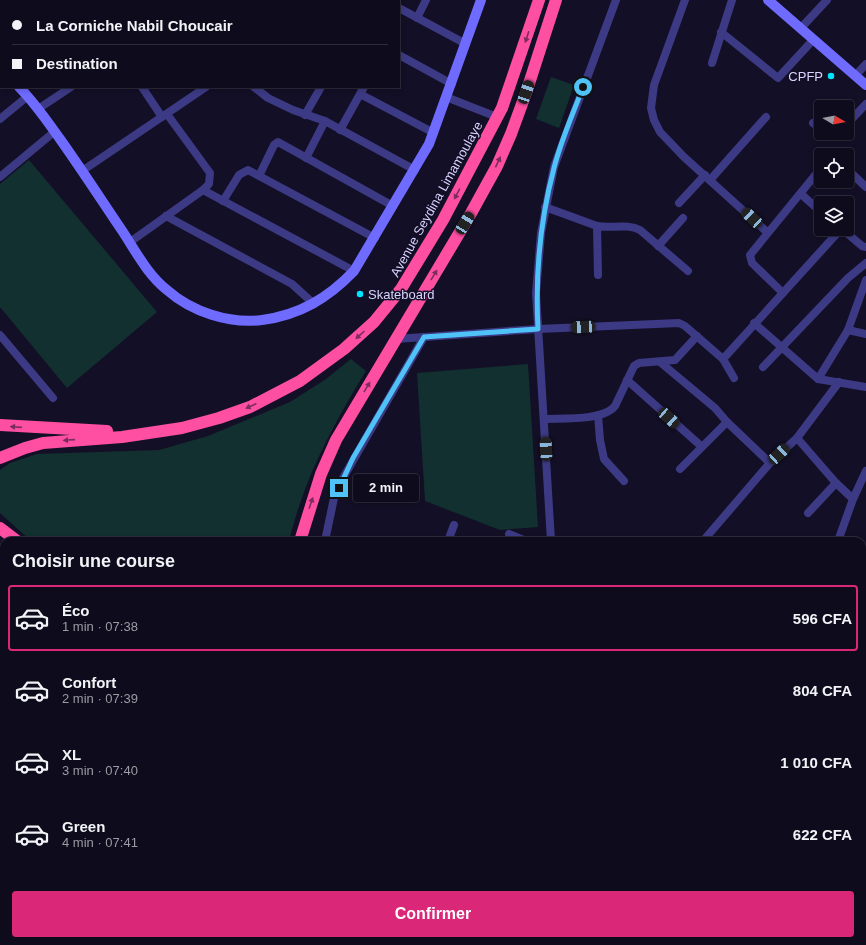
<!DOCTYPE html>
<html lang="fr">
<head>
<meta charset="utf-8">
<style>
  body { margin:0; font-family:Helvetica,sans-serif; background:#171425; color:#f1f3f6; height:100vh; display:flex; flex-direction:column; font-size:15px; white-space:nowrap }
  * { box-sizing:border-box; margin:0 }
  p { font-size:13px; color:#9b9ba3 }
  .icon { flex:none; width:22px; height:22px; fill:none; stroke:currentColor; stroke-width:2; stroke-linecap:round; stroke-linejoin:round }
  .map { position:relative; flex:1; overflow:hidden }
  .sheet { position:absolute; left:0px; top:537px; width:866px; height:408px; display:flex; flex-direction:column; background:#0e0b1c; border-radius:12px 12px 0 0; box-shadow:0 2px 6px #0003,0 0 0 1px #2e2b3b }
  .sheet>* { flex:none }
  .banner { position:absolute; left:0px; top:0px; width:400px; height:88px; box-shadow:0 2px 6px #0003,0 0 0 1px #2e2b3b; display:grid; align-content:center; height:88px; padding:0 12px; background:#0e0b1c }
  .needle { width:26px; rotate:100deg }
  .buttons { position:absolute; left:814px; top:100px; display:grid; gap:8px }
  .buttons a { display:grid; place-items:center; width:40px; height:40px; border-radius:4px; background:#0e0b1c; box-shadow:0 2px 6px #0003,0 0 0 1px #2e2b3b; font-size:20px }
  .end { position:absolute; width:18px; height:18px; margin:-9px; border:5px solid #4fc3f7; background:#111; box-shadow:0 0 0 2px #111 }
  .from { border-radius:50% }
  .bubble { position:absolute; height:28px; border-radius:4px; background:#0e0b1c; box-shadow:0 2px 6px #0003,0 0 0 1px #2e2b3b; font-size:13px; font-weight:700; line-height:28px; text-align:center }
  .car { position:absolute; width:12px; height:24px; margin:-12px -6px; border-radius:5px; box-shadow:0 0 3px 1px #0007; background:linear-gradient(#222 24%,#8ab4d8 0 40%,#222 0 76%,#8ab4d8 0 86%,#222 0) }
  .banner b { display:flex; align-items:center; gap:14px; height:38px; font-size:15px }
  .banner b+b { border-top:1px solid #2e2b3b }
  .banner i { width:10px; height:10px; background:#f1f3f6 }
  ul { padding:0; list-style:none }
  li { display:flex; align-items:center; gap:12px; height:66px; margin:0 8px 6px; padding:0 4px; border:2px solid transparent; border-radius:4px }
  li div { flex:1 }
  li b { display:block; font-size:15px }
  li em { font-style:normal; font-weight:700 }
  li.selected { border-color:#db2777 }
  li>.icon { width:36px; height:36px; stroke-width:1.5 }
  h2 { padding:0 12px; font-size:18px; line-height:48px }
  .primary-button { display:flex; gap:8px; margin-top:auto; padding:8px 12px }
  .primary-button a { flex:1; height:46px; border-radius:4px; background:#db2777; color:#fff; font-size:16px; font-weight:700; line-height:46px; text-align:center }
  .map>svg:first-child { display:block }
</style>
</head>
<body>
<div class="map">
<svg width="866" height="945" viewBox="0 0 866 945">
  <rect width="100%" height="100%" fill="#130f26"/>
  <g fill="#12302f">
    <polygon points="551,77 574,85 559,128 536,119"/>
    <polygon points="29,160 157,312 67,388 0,307 0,184"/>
    <path d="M351 359 366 371C332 427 305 476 289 541H31L0 513V470L10 463 37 454 159 450 208 436 290 402 326 379Z"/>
    <polygon points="528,364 538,527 500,530 425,501 417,373"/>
  </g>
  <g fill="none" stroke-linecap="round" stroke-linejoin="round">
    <g stroke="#3d3a85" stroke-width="8">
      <polyline points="83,0 84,1"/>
      <polyline points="191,0 191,1"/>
      <polyline points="321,0 323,1"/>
      <polyline points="384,0 386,1"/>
      <polyline points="685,0 654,85 651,108 654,120 660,132 684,157 767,232"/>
      <polyline points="43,1 44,0"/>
      <polyline points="114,1 115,0"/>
      <polyline points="282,1 282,0"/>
      <polyline points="369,1 369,0"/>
      <polyline points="399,8 466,44"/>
      <polyline points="417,18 426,0"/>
      <polyline points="800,29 827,0"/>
      <polyline points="721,32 778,78 813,40"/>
      <polyline points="0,36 1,35"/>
      <polyline points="399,55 452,84"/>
      <polyline points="712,63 732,0"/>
      <polyline points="855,76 866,64"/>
      <polyline points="142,87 162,117"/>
      <polyline points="254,87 268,98 293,110 325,121 415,170"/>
      <polyline points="360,94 434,133"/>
      <polyline points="446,97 497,117"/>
      <polyline points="38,109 71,87"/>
      <polyline points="305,115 321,87"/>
      <polyline points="0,119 28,96"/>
      <polyline points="813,123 821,129"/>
      <polyline points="847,124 866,104"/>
      <polyline points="340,130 364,87"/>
      <polyline points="306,158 325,121"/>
      <polyline points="847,169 866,187"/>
      <polyline points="82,171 206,87"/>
      <polyline points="259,176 274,145 278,142 393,206"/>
      <polyline points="0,177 54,132"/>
      <polyline points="710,180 766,117"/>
      <polyline points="203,190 354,271"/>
      <polyline points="801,194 821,212"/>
      <polyline points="223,201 239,175 248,170 375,238"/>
      <polyline points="679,203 705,175"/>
      <path d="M545 207 597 226C611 229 627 223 640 230L688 271"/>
      <polyline points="166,216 292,284 314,304"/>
      <polyline points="597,226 598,275"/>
      <polyline points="842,229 862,246 866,247"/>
      <polyline points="130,242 203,190 209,184 210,173 167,114"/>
      <polyline points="658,246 683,218"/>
      <polyline points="783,293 752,263 750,255 821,168"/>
      <polyline points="754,323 818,379 866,387"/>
      <polyline points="848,330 866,334"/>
      <polyline points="0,335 53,398"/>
      <polyline points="396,339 538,329 679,323 685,326 723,359 734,378"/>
      <polyline points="723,359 841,229"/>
      <polyline points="660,362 715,408 727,422"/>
      <polyline points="763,367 848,278 866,263"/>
      <polyline points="818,379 848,330 866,280"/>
      <polyline points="627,380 701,446"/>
      <polyline points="598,415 600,440 604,459 624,481"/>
      <path d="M544 419C563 418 603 421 615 406L634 366 639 363 675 360 697 336"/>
      <polyline points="797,438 836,483 853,499"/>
      <polyline points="680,469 727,422 770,463"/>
      <polyline points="808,513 836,483"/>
      <polyline points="509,534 526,541"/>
      <polyline points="325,541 334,498 343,478 424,337"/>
      <polyline points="448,541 454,525"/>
      <polyline points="551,541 536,293 541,233 554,167 616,0"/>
      <polyline points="703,541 770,463 797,438 839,382"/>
      <polyline points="838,541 853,499 866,471"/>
      <polyline points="863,588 866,581"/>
      <polyline points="863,657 866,646"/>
      <polyline points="862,702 866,704"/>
      <polyline points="862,805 866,806"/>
      <polyline points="0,813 4,819"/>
      <polyline points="48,941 50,945"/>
      <polyline points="298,941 298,945"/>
      <polyline points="563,941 572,945"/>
      <polyline points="17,945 20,941"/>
    </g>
    <g stroke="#6f6bff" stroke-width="10">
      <polyline points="768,0 866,85"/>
      <polyline points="0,71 1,72"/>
      <path d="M19 87C35 103 47 121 60 139 82 170 102 201 123 232 136 252 148 275 167 290 192 312 229 324 262 320 300 315 328 298 354 271L429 144 481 0"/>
      <polyline points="0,748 4,752"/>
      <polyline points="0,869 4,863"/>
      <polyline points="124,941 125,945"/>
    </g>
    <g stroke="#ff4fa3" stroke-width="12">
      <polyline points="0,425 107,431"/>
      <polyline points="0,458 25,448 43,443 122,437 182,428 219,418 250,407 300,381 344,349 374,322 401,289 443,220 502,108 539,0"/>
      <polyline points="0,528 17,541"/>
      <polyline points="300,541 321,474 336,440 470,215 497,166 511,134 526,93 556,0"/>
      <polyline points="0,588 4,597"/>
      <polyline points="0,648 4,654"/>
      <polyline points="0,682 4,686"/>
      <polyline points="153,941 155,945"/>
      <polyline points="165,941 167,945"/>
      <polyline points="227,941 227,945"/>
      <polyline points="257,941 259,945"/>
      <polyline points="276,941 277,945"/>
    </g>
  </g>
  <defs><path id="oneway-solid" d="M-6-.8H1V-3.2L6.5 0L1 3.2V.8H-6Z"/></defs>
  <g fill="#7d2c5e">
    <use href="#oneway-solid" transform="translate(527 37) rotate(108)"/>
    <use href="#oneway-solid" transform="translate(498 162) rotate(-65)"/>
    <use href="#oneway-solid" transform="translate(457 194) rotate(118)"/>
    <use href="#oneway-solid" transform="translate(434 275) rotate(-59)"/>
    <use href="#oneway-solid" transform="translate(360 335) rotate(138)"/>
    <use href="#oneway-solid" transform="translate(367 387) rotate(-59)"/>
    <use href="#oneway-solid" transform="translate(251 406) rotate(156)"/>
    <use href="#oneway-solid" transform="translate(16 427) rotate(-176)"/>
    <use href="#oneway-solid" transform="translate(69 440) rotate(176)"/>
    <use href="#oneway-solid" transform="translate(311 503) rotate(-71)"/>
  </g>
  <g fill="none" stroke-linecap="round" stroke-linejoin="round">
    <path stroke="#4fc3f7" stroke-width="5" d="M339 488 353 458 424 337 538 329C535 274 540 221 554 168 561 140 573 114 583 87"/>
  </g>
  <g fill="#00e5ff" stroke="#130f26" stroke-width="1.5">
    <circle cx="831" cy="76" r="4"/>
    <circle cx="360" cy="294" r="4"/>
  </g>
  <g text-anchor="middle" stroke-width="3" stroke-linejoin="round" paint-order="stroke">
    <g font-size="13" fill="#d9d4ff" stroke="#130f26" text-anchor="end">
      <text x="823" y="81">CPFP</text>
      <text x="368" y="299" text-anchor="start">Skateboard</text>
    </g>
    <g font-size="13" fill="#d9d4ff" stroke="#130f26">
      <text transform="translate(436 199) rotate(-61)" y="5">Avenue Seydina Limamoulaye</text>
    </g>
  </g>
</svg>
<div class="buttons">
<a><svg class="needle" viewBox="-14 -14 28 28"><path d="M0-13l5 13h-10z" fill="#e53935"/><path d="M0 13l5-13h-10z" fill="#9b9ba3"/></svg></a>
<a><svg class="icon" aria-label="locate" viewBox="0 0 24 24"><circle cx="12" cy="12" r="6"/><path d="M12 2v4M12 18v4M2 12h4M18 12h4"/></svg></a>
<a><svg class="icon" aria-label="layers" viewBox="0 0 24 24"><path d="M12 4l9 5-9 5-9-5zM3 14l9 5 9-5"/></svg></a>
</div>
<i class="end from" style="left:583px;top:87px"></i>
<i class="end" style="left:339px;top:488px"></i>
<div class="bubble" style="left:353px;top:474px;width:66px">2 min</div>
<i class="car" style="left:526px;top:92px;rotate:19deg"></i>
<i class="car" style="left:752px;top:218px;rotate:313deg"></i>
<i class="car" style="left:465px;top:223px;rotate:31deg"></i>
<i class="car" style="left:583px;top:327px;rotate:267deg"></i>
<i class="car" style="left:669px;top:418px;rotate:132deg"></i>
<i class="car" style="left:546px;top:449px;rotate:357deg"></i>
<i class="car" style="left:779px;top:454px;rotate:47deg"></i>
<div class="banner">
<b><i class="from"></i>La Corniche Nabil Choucair</b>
<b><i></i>Destination</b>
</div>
<section class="sheet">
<h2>Choisir une course</h2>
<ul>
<li class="selected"><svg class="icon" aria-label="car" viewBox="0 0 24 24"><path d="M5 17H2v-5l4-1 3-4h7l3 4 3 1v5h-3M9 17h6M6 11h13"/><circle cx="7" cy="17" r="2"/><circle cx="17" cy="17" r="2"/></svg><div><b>Éco</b><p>1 min · 07:38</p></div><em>596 CFA</em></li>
<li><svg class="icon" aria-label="car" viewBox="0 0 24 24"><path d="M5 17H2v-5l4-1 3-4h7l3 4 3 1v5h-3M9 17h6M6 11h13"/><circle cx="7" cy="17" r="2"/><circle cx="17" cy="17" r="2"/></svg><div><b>Confort</b><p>2 min · 07:39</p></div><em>804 CFA</em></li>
<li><svg class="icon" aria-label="car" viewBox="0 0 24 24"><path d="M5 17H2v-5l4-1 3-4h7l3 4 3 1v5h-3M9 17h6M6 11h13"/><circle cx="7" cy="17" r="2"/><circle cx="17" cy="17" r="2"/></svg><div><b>XL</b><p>3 min · 07:40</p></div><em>1 010 CFA</em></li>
<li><svg class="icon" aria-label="car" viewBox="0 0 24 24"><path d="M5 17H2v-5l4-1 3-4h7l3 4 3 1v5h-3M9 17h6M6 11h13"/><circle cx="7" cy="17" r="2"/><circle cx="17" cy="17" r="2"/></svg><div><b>Green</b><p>4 min · 07:41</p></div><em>622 CFA</em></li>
</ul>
<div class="primary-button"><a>Confirmer</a></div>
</section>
</div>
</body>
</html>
